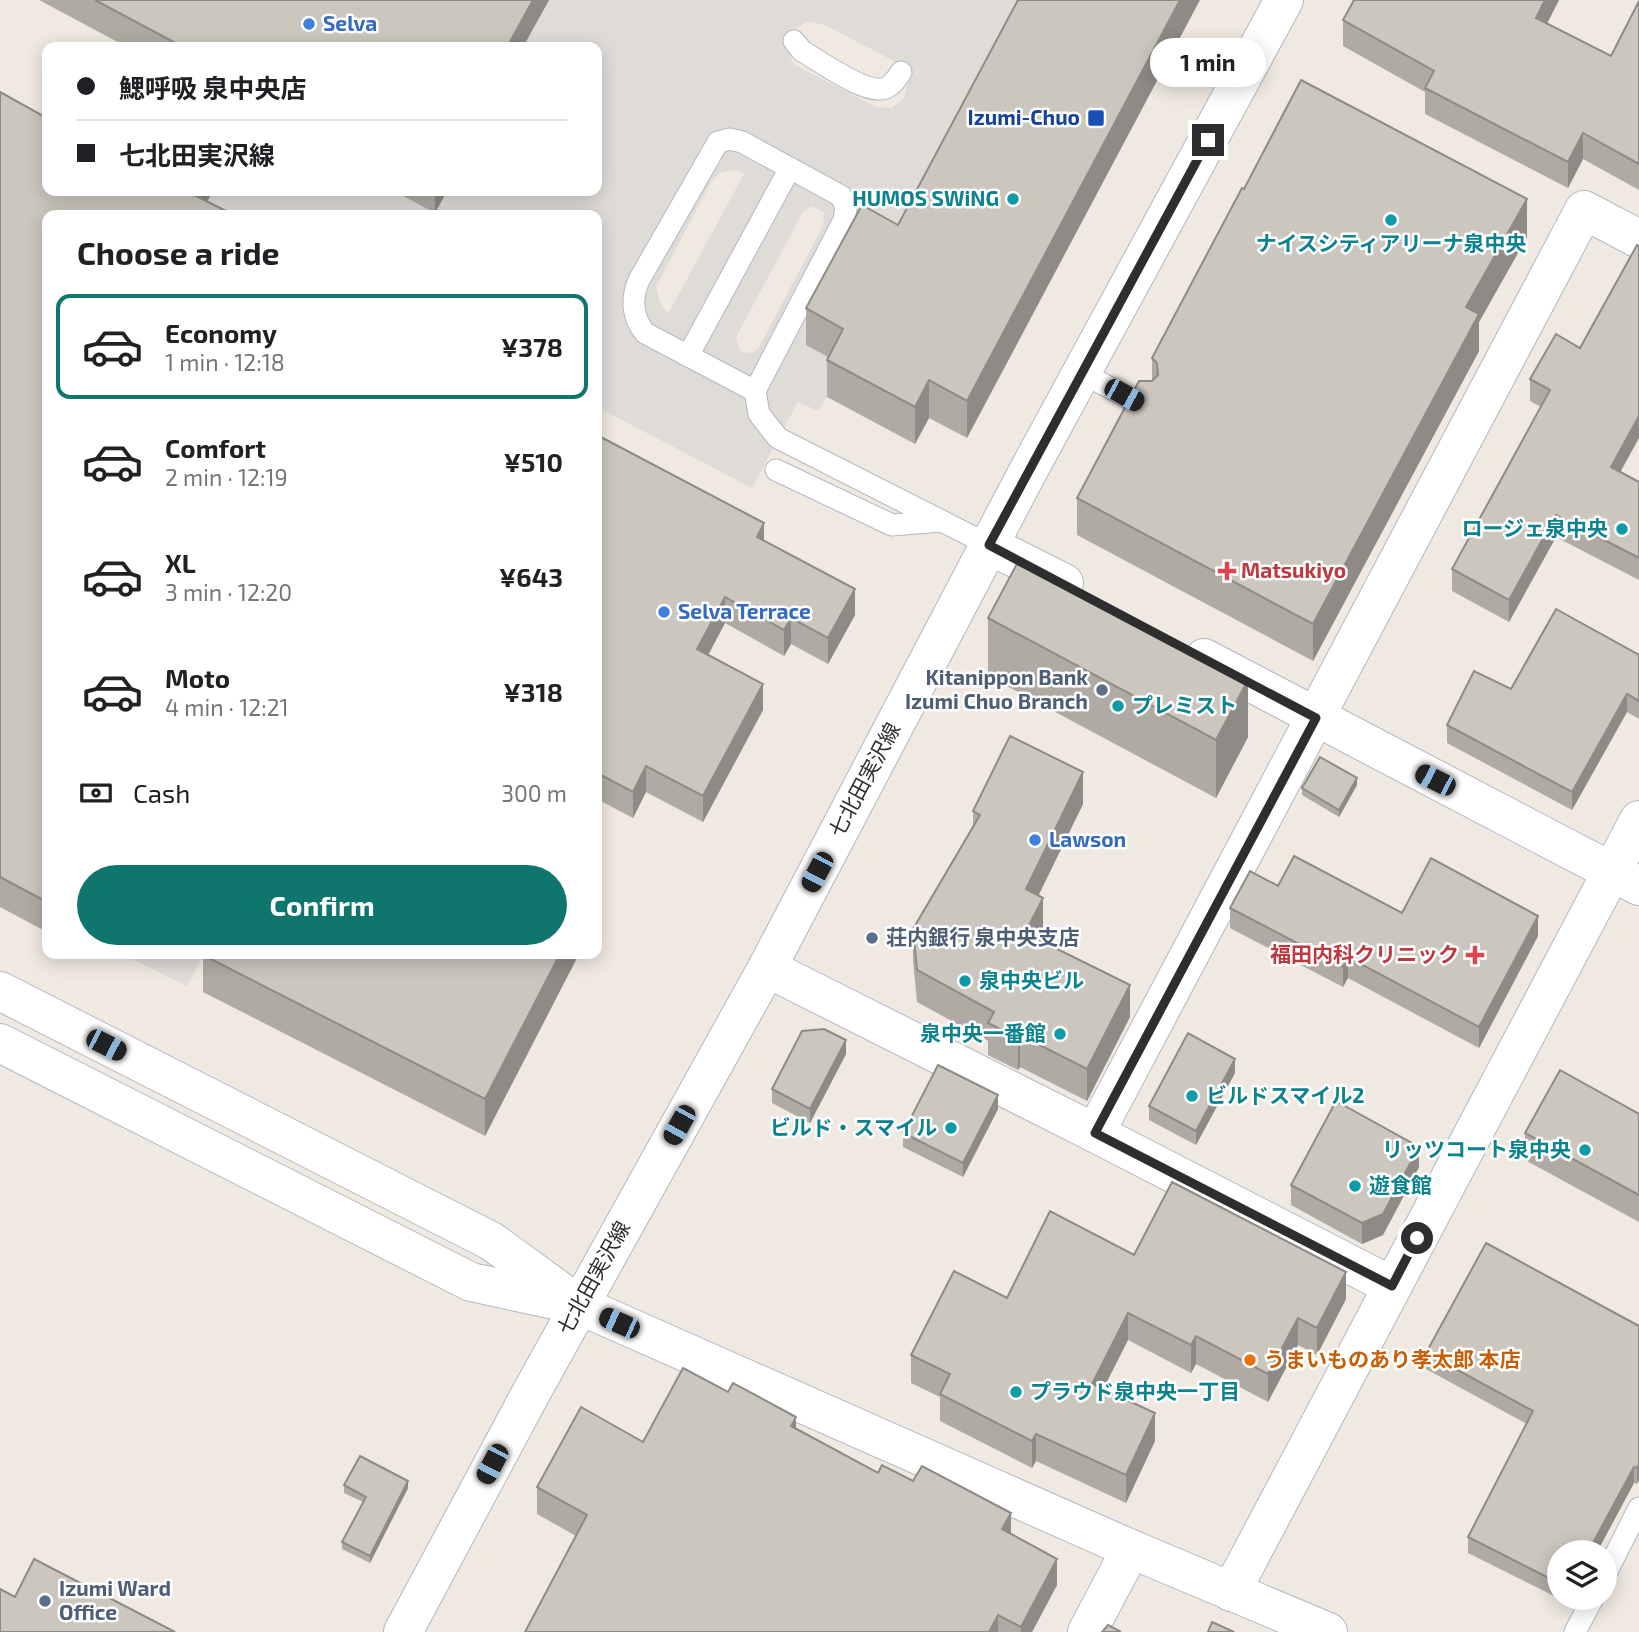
<!DOCTYPE html>
<html lang="en">
<head>
<meta charset="utf-8">
<style>
  body { margin:0; font-family:"Exo 2","Noto Sans JP",sans-serif; background:#f2f2f2; color:#202124; height:100vh; display:flex; flex-direction:column; font-size:26px; white-space:nowrap }
  * { box-sizing:border-box; margin:0 }
  p { font-size:23px; color:#757577 }
  .icon { flex:none; width:38px; height:38px; fill:none; stroke:currentColor; stroke-width:2; stroke-linecap:round; stroke-linejoin:round }
  .map { position:relative; flex:1; overflow:hidden }
  .panel { position:absolute; left:42px; top:210px; width:560px; height:749px; display:flex; flex-direction:column; background:#fff; border-radius:14px; box-shadow:0 4px 18px #0003 }
  .panel>* { flex:none }
  .banner { position:absolute; left:42px; top:42px; width:560px; height:154px; border-radius:14px; box-shadow:0 4px 18px #0003; display:grid; align-content:center; height:154px; padding:0 35px; background:#fff }
  .buttons { position:absolute; left:1547px; top:1540px; display:grid; gap:14px }
  .buttons a { display:grid; place-items:center; width:70px; height:70px; border-radius:50%; background:#fff; box-shadow:0 4px 18px #0003; font-size:35px }
  .end { position:absolute; width:32px; height:32px; margin:-16px; border:9px solid #2e2e2e; background:#fff; box-shadow:0 0 0 4px #fff }
  .from { border-radius:50% }
  .bubble { position:absolute; height:49px; border-radius:24px; background:#fff; box-shadow:0 4px 18px #0003; font-size:23px; font-weight:700; line-height:49px; text-align:center }
  .car { position:absolute; width:21px; height:42px; margin:-21px -10px; border-radius:9px; box-shadow:0 0 5px 2px #0007; background:linear-gradient(#222 24%,#8ab4d8 0 40%,#222 0 76%,#8ab4d8 0 86%,#222 0) }
  .banner b { display:flex; align-items:center; gap:24px; height:66px; font-size:26px }
  .banner b+b { border-top:2px solid #e0e0e0 }
  .banner i { width:18px; height:18px; background:#202124 }
  ul { padding:0; list-style:none }
  li { display:flex; align-items:center; gap:21px; height:105px; margin:0 14px 10px; padding:0 21px; border:4px solid transparent; border-radius:14px }
  li div { flex:1 }
  li b { display:block; font-size:26px }
  li em { font-style:normal; font-weight:700 }
  li.active { border-color:#0f766e }
  li>.icon { width:63px; height:63px; stroke-width:1.5 }
  h2 { padding:0 35px; font-size:32px; line-height:84px }
  .pay { display:flex; align-items:center; gap:18px; height:77px; padding:0 35px; font-size:26px }
  .pay p { margin-inline-start:auto }
  .cta { display:flex; gap:14px; margin-top:auto; padding:14px 35px }
  .cta a { flex:1; height:80px; border-radius:42px; background:#0f766e; color:#fff; font-size:28px; font-weight:700; line-height:80px; text-align:center }
  .map>svg:first-child { display:block }
</style>
</head>
<body>
<div class="map">
<svg width="1639" height="1632" viewBox="0 0 1639 1632">
  <rect width="100%" height="100%" fill="#efe9e1"/>
  <g fill="#dfdcd8" fill-rule="evenodd">
    <path d="M549 0H1037L827 397 818 411 798 402 752 488 597 407V215H174L131 191H394L435 212 447 191H597V47H523ZM806 22 823 24 896 62 902 67 908 81 904 98 892 108 876 107 797 66 792 61 787 45 793 31ZM735 170 744 174 668 314 660 303 656 287 711 182 720 173ZM813 206 824 213 823 226 759 347 754 352 744 353 739 349 736 337 803 212Z"/>
    <polygon points="135,954 204,954 187,986 132,959"/>
  </g>
  <g fill="none" stroke-linecap="round" stroke-linejoin="round">
    <defs>
      <g id="service">
        <path d="M794 41 802 51C820 61 867 96 886 88 892 85 898 77 901 72"/>
        <polyline points="688,356 790,168"/>
        <polyline points="1082,373 1146,407"/>
        <path d="M755 391 645 333C632 317 631 298 639 280L718 142 730 139 742 142 841 196 846 208 844 220 755 391 759 414 778 438 989 545"/>
        <polyline points="776,470 892,525 941,521"/>
        <polyline points="1605,1575 1639,1508"/>
        <polyline points="1575,1632 1593,1598"/>
      </g>
      <g id="minor">
        <polyline points="989,545 1064,583"/>
        <polyline points="1204,658 1639,886"/>
        <polyline points="767,968 1095,1133"/>
        <polyline points="1392,1286 1095,1133 1584,210 1639,239"/>
        <polyline points="1231,1592 1639,820"/>
        <polyline points="1087,1632 1131,1549"/>
      </g>
      <g id="tertiary">
        <polyline points="0,991 491,1241 579,1305 1131,1549 1328,1632"/>
        <polyline points="0,1043 471,1282 564,1302"/>
        <polyline points="403,1632 531,1393 767,968 1026,475 1284,0"/>
      </g>
    </defs>
    <use href="#service" stroke="#b4b7c1" stroke-width="23"/>
    <use href="#minor" stroke="#b4b7c1" stroke-width="40"/>
    <use href="#tertiary" stroke="#b4b7c1" stroke-width="40"/>
    <use href="#service" stroke="#fff" stroke-width="21"/>
    <use href="#minor" stroke="#fff" stroke-width="38"/>
    <use href="#tertiary" stroke="#fff" stroke-width="38"/>
  </g>
  <g fill="#afaba4">
    <polygon points="39,0 549,0 523,47 127,47"/>
    <polygon points="1018,0 967,438 929,418 915,444 827,397 827,360 828,357 806,345 806,308 898,225"/>
    <polygon points="1354,0 1559,0 1547,24 1611,56 1639,1 1639,190 1583,159 1568,188 1425,114 1425,92 1343,46 1343,20"/>
    <polygon points="0,92 47,215 47,932 0,907"/>
    <polygon points="1244,189 1527,237 1479,322 1479,351 1313,661 1077,535 1077,498 1152,381 1152,358"/>
    <polygon points="394,191 447,191 435,213"/>
    <polygon points="1556,334 1621,472 1639,482 1639,580 1556,537 1509,622 1452,591 1452,569 1541,407 1530,401 1530,379"/>
    <polygon points="597,435 764,541 855,615 828,664 791,644 784,656 725,623 708,655 763,710 703,822 646,792 633,818 597,799"/>
    <polygon points="988,618 1248,737 1216,798 988,676"/>
    <polygon points="1639,655 1639,719 1627,712 1572,810 1447,743 1447,725 1511,689"/>
    <polygon points="1357,785 1339,817 1302,795 1302,788"/>
    <polygon points="1083,804 1038,896 1043,931 1038,939 1130,1017 1087,1101 1020,1067 1018,1070 988,1055 988,1041 917,1002 913,961 913,929 973,827 973,811"/>
    <polygon points="1278,886 1402,913 1538,936 1479,1048 1348,978 1343,987 1230,928 1230,908"/>
    <polygon points="203,954 579,954 485,1136 203,992"/>
    <polygon points="846,1054 810,1123 772,1103 772,1089"/>
    <polygon points="1235,1073 1196,1145 1149,1120 1149,1106"/>
    <polygon points="998,1109 963,1177 903,1147 903,1133"/>
    <polygon points="1639,1114 1639,1222 1525,1160 1525,1133"/>
    <polygon points="1419,1167 1383,1235 1362,1244 1291,1205 1291,1185"/>
    <polygon points="1134,1255 1346,1299 1317,1355 1298,1345 1268,1402 1196,1364 1191,1373 1128,1340 1103,1389 1155,1441 1126,1503 1036,1461 1032,1468 940,1421 940,1397 911,1383 911,1355 1007,1298"/>
    <polygon points="1639,1326 1637,1484 1634,1483 1597,1552 1559,1552 1559,1598 1573,1598 1570,1604 1468,1553 1468,1537 1527,1424 1426,1369 1426,1353"/>
    <polygon points="796,1429 878,1473 1011,1534 1057,1585 1032,1632 525,1632 576,1536 537,1514 537,1487 643,1442"/>
    <polygon points="344,1485 408,1488 370,1563 342,1549 342,1542 363,1502 344,1493"/>
  </g>
  <g fill="#8e8b86">
    <polygon points="533,0 549,0 523,47 507,47"/>
    <polygon points="1180,0 1200,0 967,438 967,401"/>
    <polygon points="1545,0 1559,0 1536,44 1536,18"/>
    <polygon points="1583,133 1583,159 1568,188 1568,162"/>
    <polygon points="197,191 213,191 200,215 194,195"/>
    <polygon points="435,191 447,191 435,213"/>
    <polygon points="1527,199 1527,237 1479,322 1479,351 1313,661 1313,624 1466,307"/>
    <polygon points="929,380 929,418 915,444 915,407"/>
    <polygon points="1639,416 1639,438 1611,489 1611,467"/>
    <polygon points="1556,515 1556,537 1509,622 1509,600"/>
    <polygon points="764,523 764,549 757,537"/>
    <polygon points="855,589 855,615 828,664 828,638"/>
    <polygon points="725,597 725,623 697,676 697,649"/>
    <polygon points="791,618 791,644 784,656 784,630"/>
    <polygon points="1248,680 1248,737 1216,798 1216,740"/>
    <polygon points="763,684 763,710 703,822 703,796"/>
    <polygon points="1627,694 1627,712 1572,810 1572,792"/>
    <polygon points="646,766 646,792 633,818 633,792"/>
    <polygon points="1083,772 1083,804 1026,921 1026,889"/>
    <polygon points="1357,778 1357,785 1339,817 1339,810"/>
    <polygon points="1043,898 1043,931 1025,965 1025,933"/>
    <polygon points="1538,916 1538,936 1479,1048 1479,1027"/>
    <polygon points="560,954 579,954 485,1136 485,1099"/>
    <polygon points="1348,957 1348,978 1343,987 1343,967"/>
    <polygon points="1130,985 1130,1017 1087,1101 1087,1069"/>
    <polygon points="1020,1035 1020,1067 1018,1070 1018,1038"/>
    <polygon points="846,1040 846,1054 810,1123 810,1109"/>
    <polygon points="1235,1059 1235,1073 1196,1145 1196,1131"/>
    <polygon points="998,1095 998,1109 963,1177 963,1163"/>
    <polygon points="1419,1147 1419,1167 1383,1235 1362,1244 1362,1223"/>
    <polygon points="1346,1272 1346,1299 1317,1355 1317,1328"/>
    <polygon points="1128,1313 1128,1340 1092,1411 1092,1384"/>
    <polygon points="1298,1318 1298,1345 1268,1402 1268,1374"/>
    <polygon points="1196,1336 1196,1364 1191,1373 1191,1345"/>
    <polygon points="1155,1413 1155,1441 1126,1503 1126,1475"/>
    <polygon points="796,1417 796,1443 791,1426"/>
    <polygon points="1036,1434 1036,1461 1032,1468 1032,1441"/>
    <polygon points="1639,1464 1639,1480 1637,1484 1637,1468"/>
    <polygon points="1634,1467 1634,1483 1597,1552 1588,1552"/>
    <polygon points="408,1481 408,1488 370,1563 370,1556"/>
    <polygon points="1011,1513 1011,1540 1002,1529"/>
    <polygon points="1057,1559 1057,1585 1032,1632 1021,1632 1021,1627"/>
    <polygon points="998,1615 998,1632 989,1632"/>
  </g>
  <g fill="#cbc7bf" stroke="#8e8b86" stroke-width="2">
    <polygon points="95,0 533,0 507,47 183,47"/>
    <polygon points="1018,0 1180,0 967,401 929,380 915,407 827,360 843,329 806,308 862,205 898,225"/>
    <polygon points="1354,0 1545,0 1536,18 1611,56 1639,1 1639,164 1583,133 1568,162 1425,88 1434,71 1343,20"/>
    <polygon points="1301,80 1527,199 1466,307 1479,314 1313,624 1077,498 1139,381 1152,381 1158,375 1157,363 1152,358 1242,188 1244,189"/>
    <polygon points="0,92 47,118 47,191 197,191 194,195 234,215 47,215 47,902 0,877"/>
    <polygon points="1637,245 1639,246 1639,416 1611,467 1639,482 1639,558 1556,515 1509,600 1452,569 1550,390 1530,379 1556,334 1580,348"/>
    <polygon points="597,435 764,523 757,537 855,589 828,638 791,618 784,630 725,597 697,649 763,684 703,796 646,766 633,792 597,773"/>
    <polygon points="1020,558 1248,680 1216,740 988,618"/>
    <polygon points="1556,609 1639,655 1639,701 1627,694 1572,792 1447,725 1474,671 1511,689"/>
    <polygon points="1010,736 1083,772 1026,889 1043,898 1025,933 1130,985 1087,1069 1020,1035 1018,1038 988,1023 994,1012 917,970 913,929 980,815 973,811"/>
    <polygon points="1320,757 1357,778 1339,810 1302,788"/>
    <polygon points="1294,856 1402,913 1431,858 1538,916 1479,1027 1348,957 1343,967 1230,908 1250,871 1278,886"/>
    <polygon points="203,954 560,954 485,1099 203,955"/>
    <polygon points="824,1029 846,1040 810,1109 772,1089 802,1031"/>
    <polygon points="1188,1033 1235,1059 1196,1131 1149,1106"/>
    <polygon points="938,1065 998,1095 963,1163 903,1133"/>
    <polygon points="1560,1070 1639,1114 1639,1195 1525,1133"/>
    <polygon points="1336,1101 1419,1147 1383,1214 1362,1223 1291,1185"/>
    <polygon points="1172,1182 1346,1272 1317,1328 1298,1318 1268,1374 1196,1336 1191,1345 1128,1313 1092,1384 1155,1413 1126,1475 1036,1434 1032,1441 940,1394 950,1374 911,1355 954,1271 1007,1298 1050,1211 1134,1255"/>
    <polygon points="1486,1243 1639,1326 1639,1464 1637,1468 1634,1467 1588,1552 1559,1552 1559,1583 1468,1537 1533,1411 1426,1353"/>
    <polygon points="683,1368 728,1392 733,1383 796,1417 791,1426 878,1473 882,1465 913,1481 922,1466 1011,1513 1002,1529 1057,1559 1021,1627 998,1615 989,1632 525,1632 587,1515 537,1487 581,1407 643,1442"/>
    <polygon points="360,1456 408,1481 370,1556 342,1542 366,1497 344,1485"/>
    <polygon points="34,1559 175,1632 0,1632 0,1589 15,1597"/>
    <polygon points="1212,1622 1234,1632 1208,1632"/>
    <polygon points="1108,1625 1121,1632 1102,1632"/>
  </g>
  <g fill="none" stroke-linecap="round" stroke-linejoin="round">
    <polyline stroke="#2e2e2e" stroke-width="9" points="1208,140 989,545 1316,718 1095,1133 1392,1286 1417,1238"/>
  </g>
  <g fill="#3f7fe0" stroke="#fff" stroke-width="2.5">
    <circle cx="309" cy="24" r="7"/>
    <circle cx="664" cy="612" r="7"/>
    <circle cx="1035" cy="840" r="7"/>
  </g>
  <rect fill="#1a4fb4" stroke="#fff" stroke-width="2.5" x="1087" y="109" width="18" height="18" rx="3.5"/>
  <g fill="#0f9aa8" stroke="#fff" stroke-width="2.5">
    <circle cx="1013" cy="199" r="7"/>
    <circle cx="1391" cy="220" r="7"/>
    <circle cx="1622" cy="529" r="7"/>
    <circle cx="1118" cy="706" r="7"/>
    <circle cx="965" cy="981" r="7"/>
    <circle cx="1060" cy="1034" r="7"/>
    <circle cx="1192" cy="1096" r="7"/>
    <circle cx="951" cy="1128" r="7"/>
    <circle cx="1585" cy="1150" r="7"/>
    <circle cx="1355" cy="1186" r="7"/>
    <circle cx="1016" cy="1392" r="7"/>
  </g>
  <g fill="#e0444e" stroke="#fff" stroke-width="2.5">
    <path d="M1223.5 560.5h7v7h7v7h-7v7h-7v-7h-7v-7h7z"/>
    <path d="M1471.5 944.5h7v7h7v7h-7v7h-7v-7h-7v-7h7z"/>
  </g>
  <g fill="#5c6f8a" stroke="#fff" stroke-width="2.5">
    <circle cx="1102" cy="690" r="7"/>
    <circle cx="872" cy="938" r="7"/>
    <circle cx="45" cy="1601" r="7"/>
  </g>
  <circle fill="#e8710a" stroke="#fff" stroke-width="2.5" cx="1250" cy="1360" r="7"/>
  <g text-anchor="middle" stroke-width="5" stroke-linejoin="round" paint-order="stroke">
    <g font-size="21" font-weight="bold" fill="#366cbe" stroke="#fff" text-anchor="start">
      <text x="323" y="31">Selva</text>
      <text x="678" y="619">Selva Terrace</text>
      <text x="1049" y="847">Lawson</text>
    </g>
    <g font-size="21" font-weight="bold" fill="#164399" stroke="#fff" text-anchor="end">
      <text x="1080" y="125">Izumi-Chuo</text>
    </g>
    <g font-size="21" font-weight="bold" fill="#0d838f" stroke="#fff" text-anchor="end">
      <text x="999" y="206">HUMOS SWiNG</text>
      <text x="1391" y="251" text-anchor="middle">ナイスシティアリーナ泉中央</text>
      <text x="1608" y="536">ロージェ泉中央</text>
      <text x="1132" y="713" text-anchor="start">プレミスト</text>
      <text x="979" y="988" text-anchor="start">泉中央ビル</text>
      <text x="1046" y="1041">泉中央一番館</text>
      <text x="1206" y="1103" text-anchor="start">ビルドスマイル2</text>
      <text x="937" y="1135">ビルド・スマイル</text>
      <text x="1571" y="1157">リッツコート泉中央</text>
      <text x="1369" y="1193" text-anchor="start">遊食館</text>
      <text x="1030" y="1399" text-anchor="start">プラウド泉中央一丁目</text>
    </g>
    <g font-size="21" font-weight="bold" fill="#be3a42" stroke="#fff" text-anchor="start">
      <text x="1241" y="578">Matsukiyo</text>
      <text x="1459" y="962" text-anchor="end">福田内科クリニック</text>
    </g>
    <g font-size="21" font-weight="bold" fill="#4e5e75" stroke="#fff" text-anchor="start">
      <text x="1088" y="685" text-anchor="end">Kitanippon Bank<tspan x="1088" dy="24">Izumi Chuo Branch</tspan></text>
      <text x="886" y="945">荘内銀行 泉中央支店</text>
      <text x="59" y="1596">Izumi Ward<tspan x="59" dy="24">Office</tspan></text>
    </g>
    <g font-size="21" fill="#2e2e2e" stroke="#fff">
      <text transform="translate(865 780) rotate(-62)" y="7">七北田実沢線</text>
      <text transform="translate(594 1278) rotate(-61)" y="7">七北田実沢線</text>
    </g>
    <g font-size="21" font-weight="bold" fill="#c56008" stroke="#fff" text-anchor="start">
      <text x="1264" y="1367">うまいものあり孝太郎 本店</text>
    </g>
  </g>
</svg>
<div class="buttons">
<a><svg class="icon" aria-label="layers" viewBox="0 0 24 24"><path d="M12 4l9 5-9 5-9-5zM3 14l9 5 9-5"/></svg></a>
</div>
<i class="end from" style="left:1417px;top:1238px"></i>
<i class="end" style="left:1208px;top:140px"></i>
<div class="bubble" style="left:1150px;top:38px;width:116px">1 min</div>
<i class="car" style="left:1124px;top:395px;rotate:119deg"></i>
<i class="car" style="left:1435px;top:780px;rotate:297deg"></i>
<i class="car" style="left:817px;top:872px;rotate:208deg"></i>
<i class="car" style="left:106px;top:1045px;rotate:117deg"></i>
<i class="car" style="left:679px;top:1125px;rotate:209deg"></i>
<i class="car" style="left:619px;top:1323px;rotate:294deg"></i>
<i class="car" style="left:492px;top:1464px;rotate:208deg"></i>
<div class="banner">
<b><i class="from"></i>鰓呼吸 泉中央店</b>
<b><i></i>七北田実沢線</b>
</div>
<section class="panel">
<h2>Choose a ride</h2>
<ul>
<li class="active"><svg class="icon" aria-label="car" viewBox="0 0 24 24"><path d="M5 17H2v-5l4-1 3-4h7l3 4 3 1v5h-3M9 17h6M6 11h13"/><circle cx="7" cy="17" r="2"/><circle cx="17" cy="17" r="2"/></svg><div><b>Economy</b><p>1 min · 12:18</p></div><em>¥378</em></li>
<li><svg class="icon" aria-label="car" viewBox="0 0 24 24"><path d="M5 17H2v-5l4-1 3-4h7l3 4 3 1v5h-3M9 17h6M6 11h13"/><circle cx="7" cy="17" r="2"/><circle cx="17" cy="17" r="2"/></svg><div><b>Comfort</b><p>2 min · 12:19</p></div><em>¥510</em></li>
<li><svg class="icon" aria-label="car" viewBox="0 0 24 24"><path d="M5 17H2v-5l4-1 3-4h7l3 4 3 1v5h-3M9 17h6M6 11h13"/><circle cx="7" cy="17" r="2"/><circle cx="17" cy="17" r="2"/></svg><div><b>XL</b><p>3 min · 12:20</p></div><em>¥643</em></li>
<li><svg class="icon" aria-label="car" viewBox="0 0 24 24"><path d="M5 17H2v-5l4-1 3-4h7l3 4 3 1v5h-3M9 17h6M6 11h13"/><circle cx="7" cy="17" r="2"/><circle cx="17" cy="17" r="2"/></svg><div><b>Moto</b><p>4 min · 12:21</p></div><em>¥318</em></li>
</ul>
<div class="pay"><svg class="icon" aria-label="cash" viewBox="0 0 24 24"><path d="M3 7h18v10H3z"/><circle cx="12" cy="12" r="2"/></svg>Cash<p>300 m</p></div>
<div class="cta"><a>Confirm</a></div>
</section>
</div>
</body>
</html>
